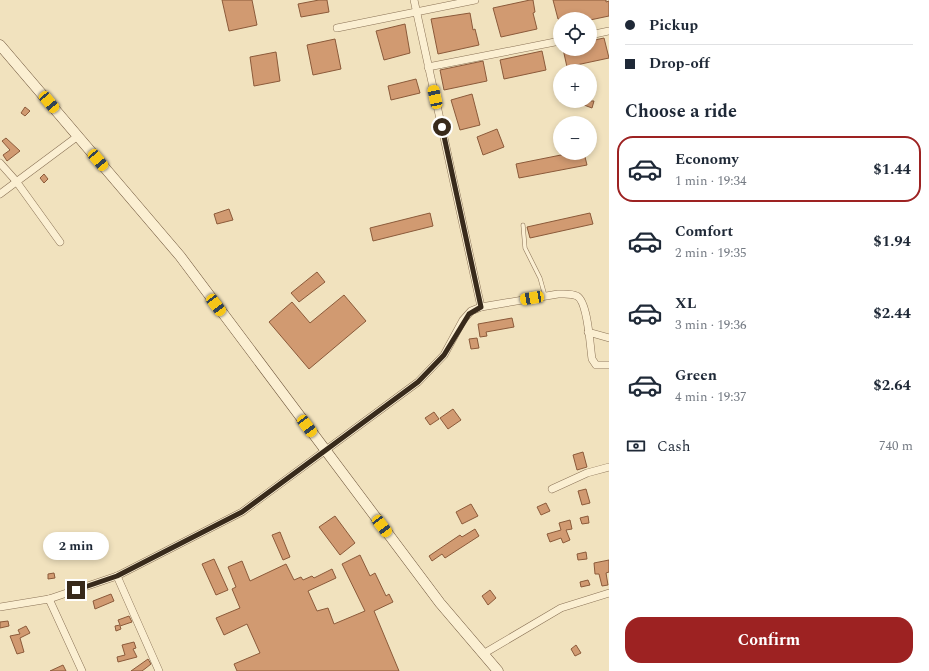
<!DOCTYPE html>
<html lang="en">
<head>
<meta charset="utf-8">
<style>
  body { margin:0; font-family:Spectral,serif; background:#f6f6f7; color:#1f2937; height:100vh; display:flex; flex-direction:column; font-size:15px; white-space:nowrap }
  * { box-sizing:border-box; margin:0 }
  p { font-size:13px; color:#747a83 }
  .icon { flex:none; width:22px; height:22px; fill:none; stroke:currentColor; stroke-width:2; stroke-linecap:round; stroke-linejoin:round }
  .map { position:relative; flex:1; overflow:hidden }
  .drawer { display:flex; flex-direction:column; background:#fff; width:320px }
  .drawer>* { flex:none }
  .top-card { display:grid; align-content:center; height:88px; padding:0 16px; background:#fff }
  .buttons { position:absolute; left:553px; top:12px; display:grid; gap:8px }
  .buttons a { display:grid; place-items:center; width:44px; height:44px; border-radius:50%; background:#fff; box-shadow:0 2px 6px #0003; font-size:20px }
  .end { position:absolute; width:18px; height:18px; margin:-9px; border:5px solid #382a1b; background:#fff; box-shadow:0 0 0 2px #fff }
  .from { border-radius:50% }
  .bubble { position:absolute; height:28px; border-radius:14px; background:#fff; box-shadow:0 2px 6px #0003; font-size:13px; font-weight:700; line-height:28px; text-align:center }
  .car { position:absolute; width:12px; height:24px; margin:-12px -6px; border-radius:5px; box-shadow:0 0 3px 1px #0007; background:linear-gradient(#f5c518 24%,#345 0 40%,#f5c518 0 76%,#345 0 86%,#f5c518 0) }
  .top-card b { display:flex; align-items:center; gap:14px; height:38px; font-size:15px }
  .top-card b+b { border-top:1px solid #e0e1e3 }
  .top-card i { width:10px; height:10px; background:#1f2937 }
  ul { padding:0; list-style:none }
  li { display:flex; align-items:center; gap:12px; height:66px; margin:0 8px 6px; padding:0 8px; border:2px solid transparent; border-radius:16px }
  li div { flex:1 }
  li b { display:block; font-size:15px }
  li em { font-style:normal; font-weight:700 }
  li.selected { border-color:#9d2222 }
  li>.icon { width:36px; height:36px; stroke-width:1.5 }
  h2 { padding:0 16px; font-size:18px; line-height:48px }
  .pay { display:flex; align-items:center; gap:10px; height:44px; padding:0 16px; font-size:15px }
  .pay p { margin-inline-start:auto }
  .button { display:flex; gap:8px; margin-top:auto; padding:8px 16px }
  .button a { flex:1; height:46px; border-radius:16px; background:#9d2222; color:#fff; font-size:16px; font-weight:700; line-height:46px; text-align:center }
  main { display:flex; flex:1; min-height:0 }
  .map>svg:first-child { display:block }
</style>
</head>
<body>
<main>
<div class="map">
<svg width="609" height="671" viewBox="0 0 609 671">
  <rect width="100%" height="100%" fill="#f1e2be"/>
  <g fill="#d19a71" stroke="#8b5a3a">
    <polygon points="222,0 252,0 257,25 229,31"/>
    <polygon points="319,0 327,0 329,12 301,17 298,4"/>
    <polygon points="530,0 533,0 535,12 533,13 537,29 501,37 493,8"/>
    <polygon points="553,0 606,0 606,2 609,1 609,16 590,20 558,19"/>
    <polygon points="470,13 473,30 475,29 479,45 438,54 431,19"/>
    <polygon points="405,24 410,53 384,60 376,31"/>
    <polygon points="604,38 609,58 567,67 563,49 590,49 590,41"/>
    <polygon points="335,39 341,69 313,75 307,45"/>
    <polygon points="542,51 546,70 504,79 500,60"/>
    <polygon points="276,52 280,81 254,86 250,57"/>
    <polygon points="483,61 487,81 444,90 440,70"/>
    <polygon points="416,79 420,93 391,100 388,86"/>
    <polygon points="472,94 480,125 460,130 451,100"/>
    <polygon points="585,101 594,101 592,108 584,105"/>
    <polygon points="25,107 30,111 25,116 21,113"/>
    <polygon points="497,129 504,147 483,155 477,137"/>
    <polygon points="6,138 20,151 7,161 3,155 10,150 2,141"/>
    <polygon points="571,153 584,153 587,165 519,178 516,164"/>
    <polygon points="44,174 48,179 44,183 40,178"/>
    <polygon points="229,209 233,220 217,224 214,214"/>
    <polygon points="430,213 433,226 373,241 370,228"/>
    <polygon points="590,213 593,224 530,238 527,227"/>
    <polygon points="317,272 325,282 299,302 291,293"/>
    <polygon points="344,295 366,321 309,369 269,322 292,302 310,323"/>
    <polygon points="512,318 514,327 486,332 487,336 480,337 478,324"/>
    <polygon points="477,338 479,348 471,349 469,339"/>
    <polygon points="453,409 461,420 448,429 440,418"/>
    <polygon points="434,412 439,419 430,425 425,418"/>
    <polygon points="583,452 587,467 577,470 573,455"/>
    <polygon points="586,489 590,503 582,505 578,491"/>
    <polygon points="546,503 550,511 541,515 537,507"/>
    <polygon points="471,504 478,516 462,524 456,512"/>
    <polygon points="335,516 355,543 340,555 319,527"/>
    <polygon points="588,516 589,523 582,524 580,518"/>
    <polygon points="570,520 572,529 566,530 570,540 563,543 561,538 550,542 547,534 561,530 559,523"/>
    <polygon points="475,529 479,536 445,558 442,554 432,561 429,556 460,535 462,537"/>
    <polygon points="280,532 290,557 283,560 272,535"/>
    <polygon points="586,552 587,559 578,560 577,554"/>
    <polygon points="360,555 370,576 375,573 386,596 389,594 393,602 374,611 399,671 237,671 234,664 260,653 247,624 224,635 216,618 240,608 232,589 236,587 228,567 242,561 250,581 286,564 294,580 301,577 303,580 312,576 314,578 332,569 336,578 308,591 317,611 328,608 334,624 365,611 342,564"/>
    <polygon points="214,559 228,590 216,595 202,564"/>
    <polygon points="609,560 609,572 606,573 608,585 602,586 599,574 595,574 594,563"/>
    <polygon points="54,573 55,578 48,579 48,574"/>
    <polygon points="588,580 590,585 581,587 580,582"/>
    <polygon points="490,590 496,598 488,605 482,596"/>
    <polygon points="111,594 114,601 95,609 93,601"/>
    <polygon points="129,616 132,622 120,626 121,629 116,631 115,626 120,625 118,620"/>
    <polygon points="8,621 9,626 0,628 0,622"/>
    <polygon points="26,626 30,633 20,638 24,652 17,654 10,636 20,634 18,630"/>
    <polygon points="134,642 136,648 133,649 137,657 118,662 117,657 125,655 122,645"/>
    <polygon points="576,645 581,653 575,656 571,649"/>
    <polygon points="148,659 151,664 146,668 142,671 131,671"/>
    <polygon points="63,665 66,671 50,671"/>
  </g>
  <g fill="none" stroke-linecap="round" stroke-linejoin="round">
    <defs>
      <polyline id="lane" points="523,225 525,248 540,278 545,296"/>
      <g id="street">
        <polyline points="414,0 481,307"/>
        <polyline points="337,28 475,0"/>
        <polyline points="590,35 609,31"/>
        <polyline points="428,67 560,41"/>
        <polyline points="0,163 16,181 60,242"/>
        <polyline points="0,194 78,136"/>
        <polyline points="588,332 609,338"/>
        <polyline points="552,489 587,473 609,467"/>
        <polyline points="117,576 159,671"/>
        <polyline points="49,599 82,671"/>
        <path d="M0 607 49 599 117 576 242 512 418 382 444 355 463 320 471 311 481 307 558 294C564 294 571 293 577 296 588 302 590 346 592 359L596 365H609"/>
        <polyline points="483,654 561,608 609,593"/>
      </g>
      <polyline id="secondary" points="0,45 180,256 440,603 498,671"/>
    </defs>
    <use href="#lane" stroke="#8a7256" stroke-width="4.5"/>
    <use href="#street" stroke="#8a7256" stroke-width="8"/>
    <use href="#secondary" stroke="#6c5339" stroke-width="11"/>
    <use href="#lane" stroke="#fbefd2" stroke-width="3.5"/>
    <use href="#street" stroke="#fbefd2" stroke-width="7"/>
    <use href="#secondary" stroke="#fbefd2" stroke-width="10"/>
  </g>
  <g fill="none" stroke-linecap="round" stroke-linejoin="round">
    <polyline stroke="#382a1b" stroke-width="5" points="76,590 117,576 242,512 418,382 444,355 469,314 481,307 442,127"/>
  </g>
</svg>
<div class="buttons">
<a><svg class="icon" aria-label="locate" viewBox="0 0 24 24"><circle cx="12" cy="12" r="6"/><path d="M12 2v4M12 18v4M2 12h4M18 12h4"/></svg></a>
<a>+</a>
<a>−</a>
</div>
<i class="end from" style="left:442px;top:127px"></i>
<i class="end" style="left:76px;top:590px"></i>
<div class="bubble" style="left:43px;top:532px;width:66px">2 min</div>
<i class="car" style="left:435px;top:97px;rotate:348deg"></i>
<i class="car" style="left:49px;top:102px;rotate:140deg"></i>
<i class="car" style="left:98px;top:160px;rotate:140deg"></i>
<i class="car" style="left:532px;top:298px;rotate:260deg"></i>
<i class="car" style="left:216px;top:305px;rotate:143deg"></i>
<i class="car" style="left:307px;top:426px;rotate:143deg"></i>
<i class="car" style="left:382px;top:526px;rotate:143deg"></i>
</div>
<section class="drawer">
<div class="top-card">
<b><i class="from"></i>Pickup</b>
<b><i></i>Drop-off</b>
</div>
<h2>Choose a ride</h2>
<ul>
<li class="selected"><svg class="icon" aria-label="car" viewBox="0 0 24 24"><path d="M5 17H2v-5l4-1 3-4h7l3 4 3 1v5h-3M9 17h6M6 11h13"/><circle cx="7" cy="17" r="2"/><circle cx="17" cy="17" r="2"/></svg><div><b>Economy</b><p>1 min · 19:34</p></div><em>$1.44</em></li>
<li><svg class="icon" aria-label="car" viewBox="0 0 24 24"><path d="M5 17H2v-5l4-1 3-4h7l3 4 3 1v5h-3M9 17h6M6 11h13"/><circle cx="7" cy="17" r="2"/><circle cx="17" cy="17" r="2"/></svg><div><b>Comfort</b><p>2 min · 19:35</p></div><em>$1.94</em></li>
<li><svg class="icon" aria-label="car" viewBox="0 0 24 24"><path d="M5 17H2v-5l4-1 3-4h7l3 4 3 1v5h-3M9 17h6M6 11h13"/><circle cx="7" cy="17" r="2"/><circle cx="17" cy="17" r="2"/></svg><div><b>XL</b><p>3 min · 19:36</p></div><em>$2.44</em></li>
<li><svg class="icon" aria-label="car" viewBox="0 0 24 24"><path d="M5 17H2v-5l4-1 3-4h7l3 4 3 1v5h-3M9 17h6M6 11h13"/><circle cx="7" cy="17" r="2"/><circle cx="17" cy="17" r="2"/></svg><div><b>Green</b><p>4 min · 19:37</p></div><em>$2.64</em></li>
</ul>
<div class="pay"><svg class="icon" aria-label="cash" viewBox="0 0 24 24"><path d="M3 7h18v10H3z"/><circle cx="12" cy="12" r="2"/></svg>Cash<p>740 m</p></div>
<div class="button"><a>Confirm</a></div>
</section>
</main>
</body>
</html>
